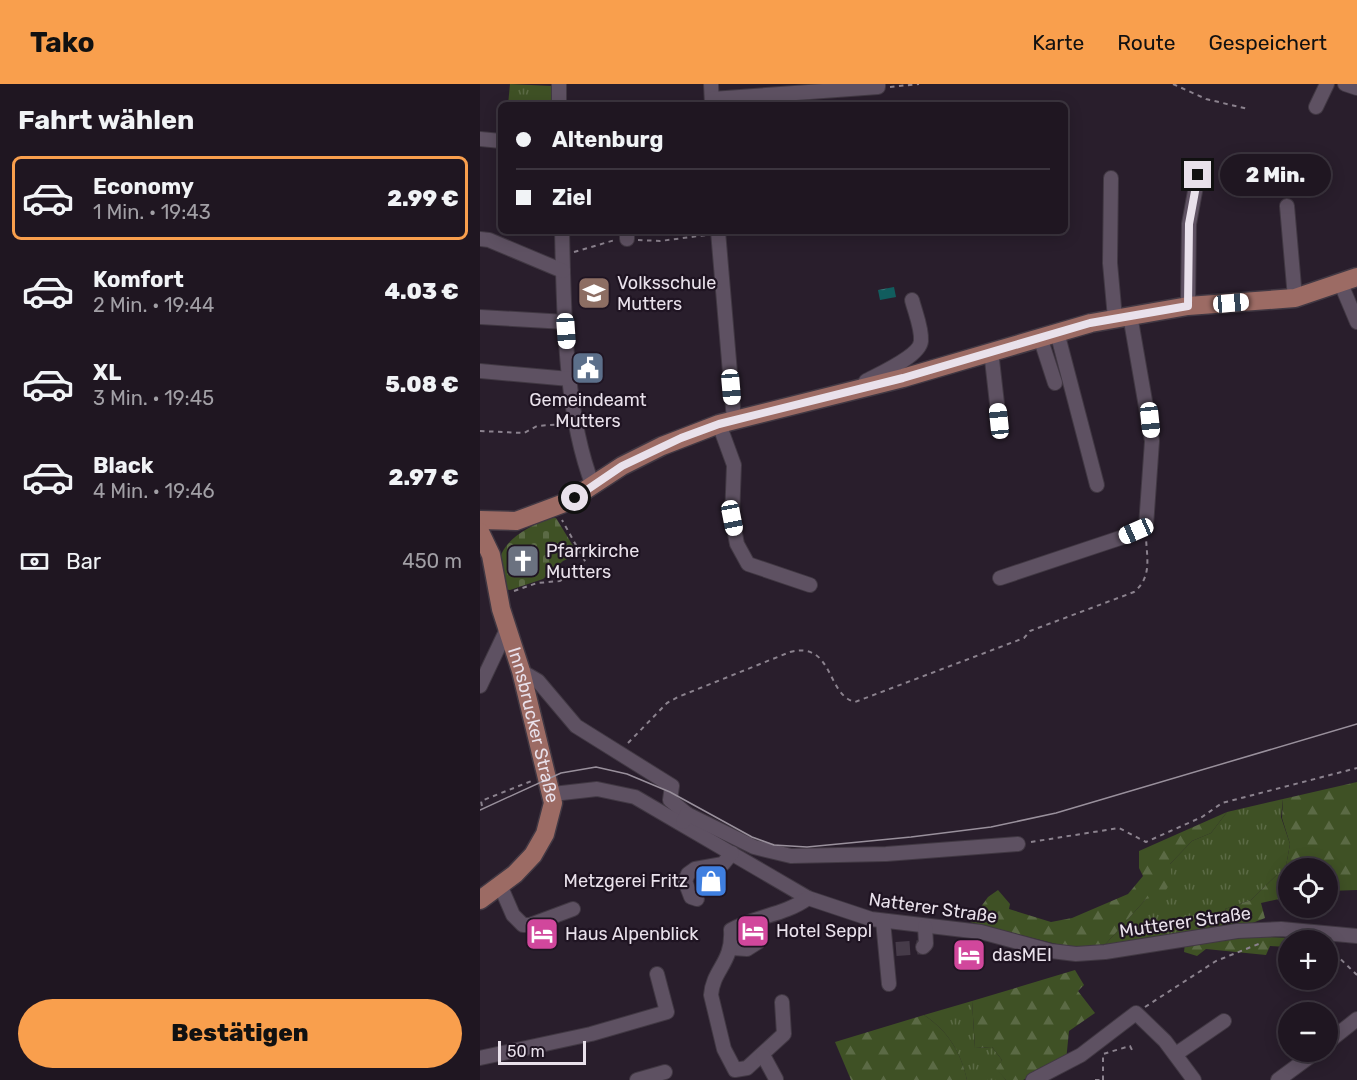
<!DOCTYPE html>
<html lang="de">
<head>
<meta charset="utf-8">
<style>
  body { margin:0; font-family:Rubik,sans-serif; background:#271f2a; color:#f1f3f6; height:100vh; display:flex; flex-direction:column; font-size:22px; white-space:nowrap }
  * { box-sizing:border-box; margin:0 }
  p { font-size:20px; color:#a19fa5 }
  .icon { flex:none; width:33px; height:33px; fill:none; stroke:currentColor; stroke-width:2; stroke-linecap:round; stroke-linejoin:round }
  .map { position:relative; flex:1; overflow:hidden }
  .drawer { display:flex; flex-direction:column; background:#1f1621; width:480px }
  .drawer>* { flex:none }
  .top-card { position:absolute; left:18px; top:18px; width:570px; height:132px; border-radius:9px; box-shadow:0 3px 15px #0003,0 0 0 2px #3c353f; display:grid; align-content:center; height:132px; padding:0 18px; background:#1f1621 }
  .controls { position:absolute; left:798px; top:774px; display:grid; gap:12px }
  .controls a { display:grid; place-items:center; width:60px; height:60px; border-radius:50%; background:#1f1621; box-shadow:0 3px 15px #0003,0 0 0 2px #3c353f; font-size:30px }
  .scale { position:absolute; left:18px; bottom:15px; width:88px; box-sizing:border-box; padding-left:6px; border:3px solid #e9e1eb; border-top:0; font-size:16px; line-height:21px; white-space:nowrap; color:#e9e1eb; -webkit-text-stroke:4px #1f1422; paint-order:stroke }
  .end { position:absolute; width:27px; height:27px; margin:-14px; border:8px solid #e9e1eb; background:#111; box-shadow:0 0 0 3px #111 }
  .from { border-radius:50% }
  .bubble { position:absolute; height:42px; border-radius:21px; background:#1f1621; box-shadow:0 3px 15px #0003,0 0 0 2px #3c353f; font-size:20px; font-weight:800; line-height:42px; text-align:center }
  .car { position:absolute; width:18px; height:36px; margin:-18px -9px; border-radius:8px; box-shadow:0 0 4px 2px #0007; background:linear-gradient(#fff 24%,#345 0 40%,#fff 0 76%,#345 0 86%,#fff 0) }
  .top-card b { display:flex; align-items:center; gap:21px; height:57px; font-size:22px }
  .top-card b+b { border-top:2px solid #3c353f }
  .top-card i { width:15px; height:15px; background:#f1f3f6 }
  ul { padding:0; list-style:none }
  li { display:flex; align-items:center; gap:18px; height:84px; margin:0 12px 9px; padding:0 6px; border:3px solid transparent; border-radius:9px }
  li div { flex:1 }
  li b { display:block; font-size:22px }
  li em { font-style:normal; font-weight:800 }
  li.selected { border-color:#f99f4d }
  li>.icon { width:54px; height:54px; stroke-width:1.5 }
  h2 { padding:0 18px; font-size:27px; line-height:72px }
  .pay { display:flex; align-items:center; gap:15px; height:66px; padding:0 18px; font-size:22px }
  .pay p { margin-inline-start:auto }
  .cta { display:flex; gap:12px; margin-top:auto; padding:12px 18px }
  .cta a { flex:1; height:69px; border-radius:36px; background:#f99f4d; color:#111; font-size:24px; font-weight:800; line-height:69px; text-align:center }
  header { display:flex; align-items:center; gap:36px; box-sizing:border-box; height:84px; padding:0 30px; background:#f99f4d; color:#111 }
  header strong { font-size:28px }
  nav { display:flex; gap:33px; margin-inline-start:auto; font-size:21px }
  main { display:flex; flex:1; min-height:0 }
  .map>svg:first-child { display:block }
</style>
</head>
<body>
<header>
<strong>Tako</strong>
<nav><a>Karte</a><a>Route</a><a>Gespeichert</a></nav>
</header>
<main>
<section class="drawer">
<h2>Fahrt wählen</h2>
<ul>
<li class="selected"><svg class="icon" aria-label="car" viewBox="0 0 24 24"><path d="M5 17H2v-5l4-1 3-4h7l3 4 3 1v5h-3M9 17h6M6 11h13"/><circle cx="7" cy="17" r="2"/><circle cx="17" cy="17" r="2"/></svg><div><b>Economy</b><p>1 Min. · 19:43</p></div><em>2.99 €</em></li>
<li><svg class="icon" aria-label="car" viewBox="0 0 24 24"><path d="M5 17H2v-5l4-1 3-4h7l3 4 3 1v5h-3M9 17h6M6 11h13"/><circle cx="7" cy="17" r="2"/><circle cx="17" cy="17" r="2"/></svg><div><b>Komfort</b><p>2 Min. · 19:44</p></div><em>4.03 €</em></li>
<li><svg class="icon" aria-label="car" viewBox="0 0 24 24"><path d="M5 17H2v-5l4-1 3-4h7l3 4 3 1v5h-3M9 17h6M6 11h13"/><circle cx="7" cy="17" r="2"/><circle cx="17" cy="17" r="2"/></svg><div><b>XL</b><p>3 Min. · 19:45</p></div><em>5.08 €</em></li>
<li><svg class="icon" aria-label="car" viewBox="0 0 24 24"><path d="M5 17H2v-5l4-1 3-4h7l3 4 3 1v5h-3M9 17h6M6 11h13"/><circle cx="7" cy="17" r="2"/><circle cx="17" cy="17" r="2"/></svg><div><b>Black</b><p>4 Min. · 19:46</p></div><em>2.97 €</em></li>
</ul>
<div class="pay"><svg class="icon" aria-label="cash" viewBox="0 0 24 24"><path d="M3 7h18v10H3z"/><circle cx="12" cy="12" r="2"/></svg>Bar<p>450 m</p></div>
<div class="cta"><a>Bestätigen</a></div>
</section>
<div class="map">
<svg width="877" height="996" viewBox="0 0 877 996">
  <defs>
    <pattern id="grass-tufts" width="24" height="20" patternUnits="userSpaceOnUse" patternTransform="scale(1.5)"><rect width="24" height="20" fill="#3f5125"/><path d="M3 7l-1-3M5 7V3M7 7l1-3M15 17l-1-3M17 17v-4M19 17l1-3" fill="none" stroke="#5b6a45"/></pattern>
    <pattern id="forest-firs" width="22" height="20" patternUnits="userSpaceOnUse" patternTransform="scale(1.5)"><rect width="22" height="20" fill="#3f5125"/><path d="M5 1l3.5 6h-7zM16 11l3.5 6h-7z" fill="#5b6a45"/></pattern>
    <pattern id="cemetery-stones" width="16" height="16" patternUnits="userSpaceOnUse" patternTransform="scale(1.5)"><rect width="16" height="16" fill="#3f5125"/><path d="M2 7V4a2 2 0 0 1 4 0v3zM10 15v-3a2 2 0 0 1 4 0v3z" fill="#5b6a45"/></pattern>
    <pattern id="water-waves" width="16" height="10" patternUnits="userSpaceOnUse" patternTransform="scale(1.5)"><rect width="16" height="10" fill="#115d5e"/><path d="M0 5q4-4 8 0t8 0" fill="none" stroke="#347475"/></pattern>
  </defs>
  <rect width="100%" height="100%" fill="#291e2c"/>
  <g fill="url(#grass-tufts)">
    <polygon points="30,0 72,2 72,21 28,21"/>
    <polygon points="803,715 801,733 810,760 806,782 771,816 745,825 754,840 623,863 666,815 690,780 712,757 731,749 747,728"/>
    <path d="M492 917 495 964 512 963 522 976 517 985 526 996H487C481 968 468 947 444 931Z"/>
  </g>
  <g fill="url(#forest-firs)">
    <polygon points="877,698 877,806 848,807 848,784 808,784 808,813 781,819 785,834 770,840 754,840 745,825 771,816 806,782 810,760 802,734 803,715"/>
    <polygon points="747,728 731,749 712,757 690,780 692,796 683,811 666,815 623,863 592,864 490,838 508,813 518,806 530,820 529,825 571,838 592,834 648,810 663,792 659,784 659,767"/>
    <polygon points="766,852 809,854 807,863 790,862 786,871 726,865 717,872 704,868 705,859"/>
    <polygon points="595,886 604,901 598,907 615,929 589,947 586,977 543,996 526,996 516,985 522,976 512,963 495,964 492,917"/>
    <path d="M444 931C468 947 481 968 487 996H371L355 958Z"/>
  </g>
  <path fill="url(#cemetery-stones)" d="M68 434H76L98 470 83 477 63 495 30 506 22 505C21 498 19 489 19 482 19 457 49 443 68 434Z"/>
  <polygon fill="url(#water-waves)" points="414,203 416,213 400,216 398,206"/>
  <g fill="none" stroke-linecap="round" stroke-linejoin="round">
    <polyline stroke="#463b49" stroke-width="14" stroke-dasharray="14 7" stroke-linecap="butt" points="416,865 443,863"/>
    <defs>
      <g id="minor">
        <polyline points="79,0 79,21"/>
        <polyline points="231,0 232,21"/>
        <polyline points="865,0 877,4"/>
        <polyline points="232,15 398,3 398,0"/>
        <polyline points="836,23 847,0"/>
        <polyline points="0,55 21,57"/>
        <polyline points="631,94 630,179 635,234"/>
        <polyline points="807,122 815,214"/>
        <path d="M82 147C84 226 84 328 113 402"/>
        <polyline points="147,147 147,155"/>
        <polyline points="238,147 254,336"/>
        <polyline points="0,155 9,156 83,187"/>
        <polyline points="861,200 877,238"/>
        <polyline points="708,222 709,140 718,91"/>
        <polyline points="0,233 86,238"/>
        <polyline points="577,248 617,401"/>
        <polyline points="560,253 575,299"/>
        <polyline points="511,267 519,337"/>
        <polyline points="0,287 90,295"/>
        <path d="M383 304 386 297C399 290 440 272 441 257 442 244 435 228 432 216"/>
        <polyline points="239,340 254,381 252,434 257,460 268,480 330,501"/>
        <polyline points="520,494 643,453 666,442 672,357 650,231"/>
        <polyline points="41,587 58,597 96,642 192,702 190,716 207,730"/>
        <polyline points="0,602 27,545"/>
        <polyline points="73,710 117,705 155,713 328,814 391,835 501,848 571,867 596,870 625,868 757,847 801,845 877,852"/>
        <polyline points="203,738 207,730 274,763 311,772 406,770 538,760"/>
        <polyline points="20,801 33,831 43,841 50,841 93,825"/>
        <polyline points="217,815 211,813 205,797 208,790 215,785 243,780 252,769"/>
        <polyline points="403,837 409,900"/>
        <polyline points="443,863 446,860 445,842"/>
        <polyline points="252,864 267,865 278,858 279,835"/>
        <path d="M302 918 304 950 267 984 255 986 244 965 231 911C233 885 253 879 251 846 275 832 305 831 328 814"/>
        <polyline points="848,958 877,935"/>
        <polyline points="696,970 744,937"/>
        <polyline points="283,971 296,995"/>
        <polyline points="0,974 111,950 187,928 177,890"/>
        <polyline points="157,996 185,988"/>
        <polyline points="553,996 601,971 656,929 685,957 714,996"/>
        <polyline points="798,996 836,968"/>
      </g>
      <g id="major">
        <polyline points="0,436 36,437 87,418 142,382 182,362 239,340 423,294 611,239 708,222 815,214 877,193"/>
        <path id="s1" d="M0 448 11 471 21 525 41 587 73 719 65 750 53 771 35 790 0 816"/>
      </g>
    </defs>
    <use href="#minor" stroke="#413843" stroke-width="16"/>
    <use href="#major" stroke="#413843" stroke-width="21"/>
    <g stroke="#8b828e" stroke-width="2" stroke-dasharray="4.5 4.5" stroke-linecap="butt">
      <polyline points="693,0 726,15 768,25"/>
      <polyline points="410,3 439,0"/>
      <polyline points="158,156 180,157 227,151"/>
      <polyline points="94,168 135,156"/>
      <polyline points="0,347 44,349 57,342 83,340"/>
      <polyline points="34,507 57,499 80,497 106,479 82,436"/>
      <path d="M148 659 187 619 198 613 310 568C354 557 346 611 375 618L544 554 550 547 654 508C672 493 667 475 666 454"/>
      <polyline points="2,722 1,717 54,696"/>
      <polyline points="551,758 639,744 666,758 722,733 742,719 877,684"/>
      <polyline points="848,863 877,891"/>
      <polyline points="665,923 736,877 781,859"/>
      <polyline points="615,996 623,996"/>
      <polyline points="623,996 623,970 650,962 652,966"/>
    </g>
    <use href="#minor" stroke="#5e5162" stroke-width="14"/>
    <use href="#major" stroke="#9c6b64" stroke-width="18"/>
    <polyline stroke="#99909c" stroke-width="1.5" points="0,726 81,689 116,683 147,690 190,708 272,753 294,761 327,763 431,753 511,743 576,729 877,640"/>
  </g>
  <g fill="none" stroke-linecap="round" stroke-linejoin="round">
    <polyline stroke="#e9e1eb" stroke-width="8" points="95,414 142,382 201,354 239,340 423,294 610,239 708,222 709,140 718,91"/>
  </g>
  <defs>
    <symbol id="school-square" viewBox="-11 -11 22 22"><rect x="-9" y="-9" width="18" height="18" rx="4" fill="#8d6e63" stroke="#1f1422"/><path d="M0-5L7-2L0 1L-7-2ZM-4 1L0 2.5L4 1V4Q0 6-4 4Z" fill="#fff"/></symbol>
    <symbol id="civic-square" viewBox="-11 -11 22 22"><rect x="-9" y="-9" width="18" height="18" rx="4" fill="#5c6f8a" stroke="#1f1422"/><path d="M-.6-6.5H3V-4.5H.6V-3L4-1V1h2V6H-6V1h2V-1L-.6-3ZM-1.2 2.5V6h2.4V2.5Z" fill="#fff"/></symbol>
    <symbol id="church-square" viewBox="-11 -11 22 22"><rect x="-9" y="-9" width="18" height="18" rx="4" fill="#6b7280" stroke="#1f1422"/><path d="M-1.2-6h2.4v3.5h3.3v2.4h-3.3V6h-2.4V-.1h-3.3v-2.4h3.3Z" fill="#fff"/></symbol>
    <symbol id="shop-square" viewBox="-11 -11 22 22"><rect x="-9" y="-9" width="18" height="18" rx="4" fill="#3f7fe0" stroke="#1f1422"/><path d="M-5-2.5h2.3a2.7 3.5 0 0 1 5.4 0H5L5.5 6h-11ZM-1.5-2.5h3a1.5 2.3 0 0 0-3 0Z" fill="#fff"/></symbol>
    <symbol id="hotel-square" viewBox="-11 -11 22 22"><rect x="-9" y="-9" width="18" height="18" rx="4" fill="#d1479c" stroke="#1f1422"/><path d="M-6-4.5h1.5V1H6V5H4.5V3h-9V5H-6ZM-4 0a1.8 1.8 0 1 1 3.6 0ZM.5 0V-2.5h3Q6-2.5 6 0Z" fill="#fff"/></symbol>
  </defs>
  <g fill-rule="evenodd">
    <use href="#school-square" x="95" y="190" width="38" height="38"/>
    <use href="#civic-square" x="89" y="265" width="38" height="38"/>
    <use href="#church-square" x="24" y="458" width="38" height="38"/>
    <use href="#shop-square" x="212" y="778" width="38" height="38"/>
    <use href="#hotel-square" x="254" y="828" width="38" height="38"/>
    <use href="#hotel-square" x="43" y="831" width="38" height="38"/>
    <use href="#hotel-square" x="470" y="852" width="38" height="38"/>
  </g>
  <g text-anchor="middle" stroke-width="4.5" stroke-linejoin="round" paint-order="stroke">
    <g font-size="18" fill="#e9e1eb" stroke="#1f1422" text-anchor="start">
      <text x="137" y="205">Volksschule<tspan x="137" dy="21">Mutters</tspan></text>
      <text x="108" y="322" text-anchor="middle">Gemeindeamt<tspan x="108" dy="21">Mutters</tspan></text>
      <text x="66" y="473">Pfarrkirche<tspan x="66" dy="21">Mutters</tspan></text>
      <text x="208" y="803" text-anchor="end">Metzgerei Fritz</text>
      <text x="296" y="853">Hotel Seppl</text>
      <text x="85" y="856">Haus Alpenblick</text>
      <text x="512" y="877">dasMEI</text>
    </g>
    <g font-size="18" fill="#e9e1eb" stroke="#1f1422">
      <text dy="6" stroke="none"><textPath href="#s1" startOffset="201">Innsbrucker Straße</textPath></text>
      <text transform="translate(453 824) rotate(8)" y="6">Natterer Straße</text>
      <text transform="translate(705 838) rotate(-8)" y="6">Mutterer Straße</text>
    </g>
  </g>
</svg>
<div class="controls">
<a><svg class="icon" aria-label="locate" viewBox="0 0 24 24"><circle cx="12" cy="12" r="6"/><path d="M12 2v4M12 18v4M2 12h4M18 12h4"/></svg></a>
<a>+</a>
<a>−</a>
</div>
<div class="scale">50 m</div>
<i class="end from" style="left:95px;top:414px"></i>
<i class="end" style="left:718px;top:91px"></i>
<div class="bubble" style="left:740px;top:70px;width:111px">2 Min.</div>
<i class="car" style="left:751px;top:219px;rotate:85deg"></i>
<i class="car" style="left:86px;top:247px;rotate:176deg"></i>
<i class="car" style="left:251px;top:303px;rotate:175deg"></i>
<i class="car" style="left:670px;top:336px;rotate:174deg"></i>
<i class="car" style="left:519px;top:337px;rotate:354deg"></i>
<i class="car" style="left:252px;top:434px;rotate:169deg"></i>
<i class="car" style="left:656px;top:447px;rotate:246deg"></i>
<div class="top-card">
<b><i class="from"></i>Altenburg</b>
<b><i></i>Ziel</b>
</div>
</div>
</main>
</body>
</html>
